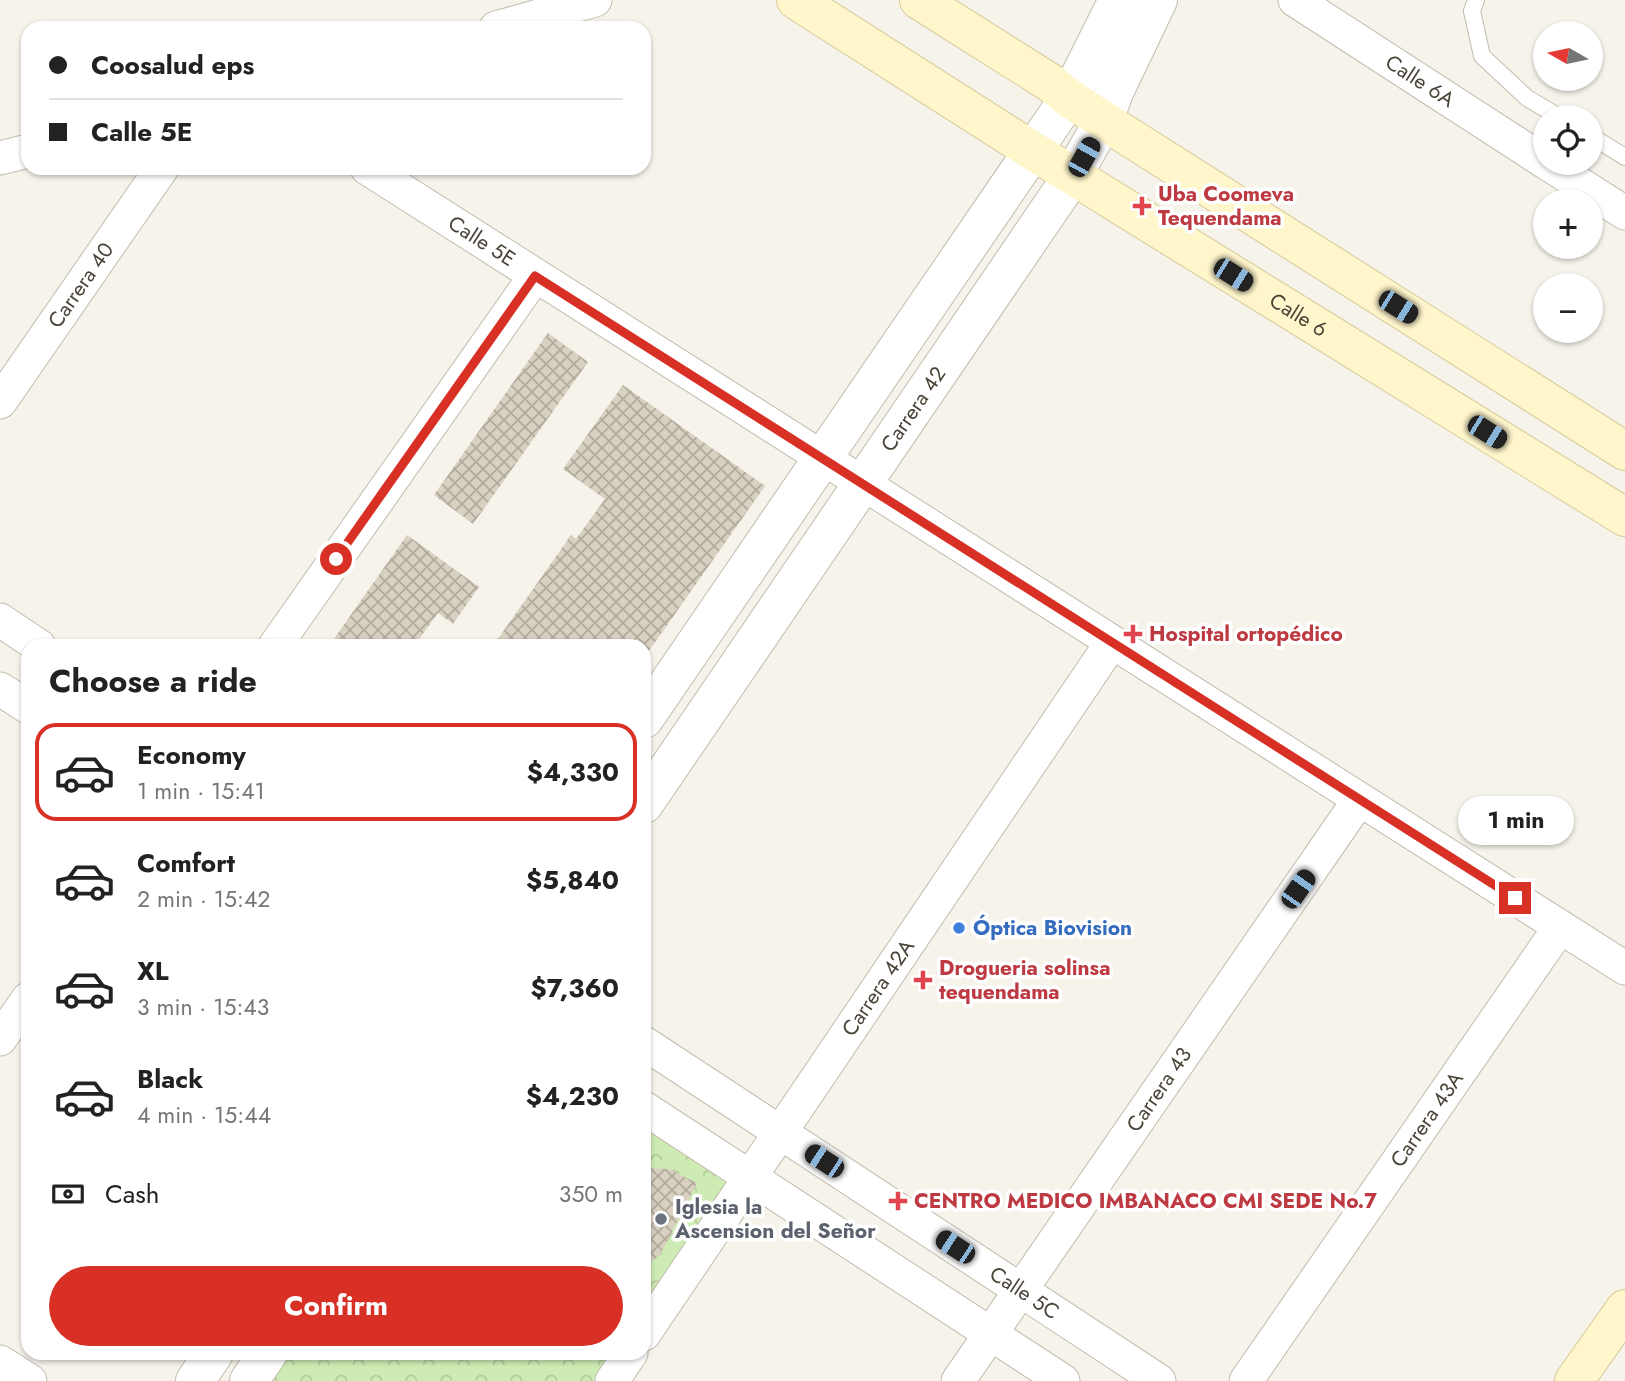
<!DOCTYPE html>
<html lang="en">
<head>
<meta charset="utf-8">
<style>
  body { margin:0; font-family:Jost,sans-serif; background:#f6f6f6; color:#222; height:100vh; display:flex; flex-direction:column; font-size:26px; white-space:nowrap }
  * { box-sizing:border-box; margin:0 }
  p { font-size:23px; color:#767676 }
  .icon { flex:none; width:38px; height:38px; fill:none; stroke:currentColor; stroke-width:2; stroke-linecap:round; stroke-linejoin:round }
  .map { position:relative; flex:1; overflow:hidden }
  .details { position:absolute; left:21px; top:639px; width:630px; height:721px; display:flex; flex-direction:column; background:#fff; border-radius:21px; box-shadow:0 2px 5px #0004 }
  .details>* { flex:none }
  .hud { position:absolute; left:21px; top:21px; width:630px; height:154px; border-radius:21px; box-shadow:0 2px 5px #0004; display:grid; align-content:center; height:154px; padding:0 28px; background:#fff }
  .needle { width:46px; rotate:279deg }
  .controls { position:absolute; left:1533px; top:21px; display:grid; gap:14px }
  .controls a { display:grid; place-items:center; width:70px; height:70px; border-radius:50%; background:#fff; box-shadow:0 2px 5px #0004; font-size:35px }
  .end { position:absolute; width:32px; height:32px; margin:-16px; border:9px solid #d93025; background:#fff; box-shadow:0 0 0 4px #fff }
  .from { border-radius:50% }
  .bubble { position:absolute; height:49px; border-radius:24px; background:#fff; box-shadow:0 2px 5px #0004; font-size:23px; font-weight:700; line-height:49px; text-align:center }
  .car { position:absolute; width:21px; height:42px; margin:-21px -10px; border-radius:9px; box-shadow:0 0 5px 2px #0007; background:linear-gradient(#222 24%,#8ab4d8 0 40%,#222 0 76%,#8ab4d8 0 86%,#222 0) }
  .hud b { display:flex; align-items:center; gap:24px; height:66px; font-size:26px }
  .hud b+b { border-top:2px solid #e0e0e0 }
  .hud i { width:18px; height:18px; background:#222 }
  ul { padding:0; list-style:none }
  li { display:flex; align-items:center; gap:21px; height:98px; margin:0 14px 10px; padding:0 14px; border:4px solid transparent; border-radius:21px }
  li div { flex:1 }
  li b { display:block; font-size:26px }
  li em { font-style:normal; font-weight:700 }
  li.selected { border-color:#d93025 }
  li>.icon { width:63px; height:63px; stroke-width:1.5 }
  h2 { padding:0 28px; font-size:32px; line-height:84px }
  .pay { display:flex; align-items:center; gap:18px; height:77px; padding:0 28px; font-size:26px }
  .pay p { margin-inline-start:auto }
  .primary-button { display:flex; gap:14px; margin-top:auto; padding:14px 28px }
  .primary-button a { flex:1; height:80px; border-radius:42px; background:#d93025; color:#fff; font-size:28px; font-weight:700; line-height:80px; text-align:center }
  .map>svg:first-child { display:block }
</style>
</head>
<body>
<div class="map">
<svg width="1625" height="1381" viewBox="0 0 1625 1381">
  <defs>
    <pattern id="park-crowns" width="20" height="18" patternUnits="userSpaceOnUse" patternTransform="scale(1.75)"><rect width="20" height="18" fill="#ceebb3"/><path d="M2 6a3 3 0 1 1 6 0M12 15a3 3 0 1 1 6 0" fill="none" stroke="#b2cb9b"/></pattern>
    <pattern id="building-cross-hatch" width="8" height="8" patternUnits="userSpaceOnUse" patternTransform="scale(1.75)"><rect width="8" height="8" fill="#d8d0c0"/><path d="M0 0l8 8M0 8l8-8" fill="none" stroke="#b1aa9d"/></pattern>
  </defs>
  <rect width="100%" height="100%" fill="#f6f3eb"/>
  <g fill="url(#park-crowns)">
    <polygon points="644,1108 750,1177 644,1334"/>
    <polygon points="268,1353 631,1353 612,1381 249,1381"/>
  </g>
  <g fill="url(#building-cross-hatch)">
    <polygon points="548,333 588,362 473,524 434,495"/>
    <polygon points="623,385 765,486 644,658 644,646 493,646 571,535 576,539 605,499 563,469"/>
    <polygon points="407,535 479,587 453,624 438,613 414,646 329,646"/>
    <polygon points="644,1168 669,1169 697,1183 660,1255 644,1267"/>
  </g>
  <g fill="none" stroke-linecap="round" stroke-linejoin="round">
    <defs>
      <g id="service">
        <polyline points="1476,0 1472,11 1482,56 1527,98 1559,117"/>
        <polyline points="1591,136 1625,157"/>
      </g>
      <g id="minor">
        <path id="s1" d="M1295 0 1545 162"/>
        <polyline points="496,28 595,0"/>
        <polyline points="0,158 28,151"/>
        <polyline points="1547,163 1625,213"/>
        <path id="s2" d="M367 168 1625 968"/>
        <path id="s3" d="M0 402 162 168"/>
        <polyline points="0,620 39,646"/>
        <polyline points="275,646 535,276"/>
        <polyline points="0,689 28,707"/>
        <polyline points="0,1039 28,999"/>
        <path id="s4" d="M644 1043 1159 1381"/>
        <polyline points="644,1108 1063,1381"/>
        <path id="s5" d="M644 1334 1112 642"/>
        <polyline points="0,1362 30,1381"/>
        <polyline points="612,1381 631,1353"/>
        <path id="s6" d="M958 1381 1359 800"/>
        <path id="s7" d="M1246 1381 1560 927"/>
      </g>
      <g id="tertiary">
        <polyline points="644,719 1069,98 1118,0"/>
        <path id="s8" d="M644 804 1073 175 1104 120 1114 92 1158 0"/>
        <polyline points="195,1381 214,1353"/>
        <polyline points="249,1381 268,1353"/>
      </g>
      <g id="secondary">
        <path id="s9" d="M796 0 1033 151 1625 517"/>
        <polyline points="919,0 1049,82 1069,98 1126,135 1625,451"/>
        <polyline points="1574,1381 1625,1309"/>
      </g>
    </defs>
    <use href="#service" stroke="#c2bcad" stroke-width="18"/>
    <use href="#minor" stroke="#c2bcad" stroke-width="35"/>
    <use href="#tertiary" stroke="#c2bcad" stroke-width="40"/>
    <use href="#secondary" stroke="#d7ca9a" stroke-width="40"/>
    <use href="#service" stroke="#fff" stroke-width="16"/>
    <use href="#minor" stroke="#fff" stroke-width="33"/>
    <use href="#tertiary" stroke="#fff" stroke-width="38"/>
    <use href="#secondary" stroke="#fff6cc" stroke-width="38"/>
  </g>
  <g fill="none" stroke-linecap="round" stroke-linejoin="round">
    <polyline stroke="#d93025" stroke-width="9" points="336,559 535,276 1515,898"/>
  </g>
  <g fill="#e0444e" stroke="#fff" stroke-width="2.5">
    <path d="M1138.5 195.5h7v7h7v7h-7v7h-7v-7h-7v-7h7z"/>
    <path d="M1129.5 623.5h7v7h7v7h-7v7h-7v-7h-7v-7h7z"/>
    <path d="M919.5 969.5h7v7h7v7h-7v7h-7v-7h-7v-7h7z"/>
    <path d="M894.5 1190.5h7v7h7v7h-7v7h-7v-7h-7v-7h7z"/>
  </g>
  <circle fill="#3f7fe0" stroke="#fff" stroke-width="2.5" cx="959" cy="928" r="7"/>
  <circle fill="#6b7280" stroke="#fff" stroke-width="2.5" cx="661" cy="1219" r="7"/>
  <g text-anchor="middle" stroke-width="7" stroke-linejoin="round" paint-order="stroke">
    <g font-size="21" fill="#4b4438" stroke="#fff">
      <text dy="7" stroke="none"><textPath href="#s1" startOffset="149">Calle 6A</textPath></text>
      <text dy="7" stroke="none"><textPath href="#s2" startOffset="136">Calle 5E</textPath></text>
      <text dy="7" stroke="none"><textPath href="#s3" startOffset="142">Carrera 40</textPath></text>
      <text dy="7" stroke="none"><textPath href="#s9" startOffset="593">Calle 6</textPath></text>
      <text dy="7" stroke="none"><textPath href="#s8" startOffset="478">Carrera 42</textPath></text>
      <text dy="7" stroke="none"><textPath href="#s5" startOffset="418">Carrera 42A</textPath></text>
      <text dy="7" stroke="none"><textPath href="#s6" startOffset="354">Carrera 43</textPath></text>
      <text dy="7" stroke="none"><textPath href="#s7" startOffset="318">Carrera 43A</textPath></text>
      <text dy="7" stroke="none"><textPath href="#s4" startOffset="455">Calle 5C</textPath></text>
    </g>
    <g font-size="21" font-weight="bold" fill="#be3a42" stroke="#fff" text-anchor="start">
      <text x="1158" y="201">Uba Coomeva<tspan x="1158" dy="24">Tequendama</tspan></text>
      <text x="1149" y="641">Hospital ortopédico</text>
      <text x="939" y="975">Drogueria solinsa<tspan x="939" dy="24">tequendama</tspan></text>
      <text x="914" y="1208">CENTRO MEDICO IMBANACO CMI SEDE No.7</text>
    </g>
    <g font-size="21" font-weight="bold" fill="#366cbe" stroke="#fff" text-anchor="start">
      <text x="973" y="935">Óptica Biovision</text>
    </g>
    <g font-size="21" font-weight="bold" fill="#5b616d" stroke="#fff" text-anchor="start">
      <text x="675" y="1214">Iglesia la<tspan x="675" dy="24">Ascension del Señor</tspan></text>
    </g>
  </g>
</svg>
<div class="controls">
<a><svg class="needle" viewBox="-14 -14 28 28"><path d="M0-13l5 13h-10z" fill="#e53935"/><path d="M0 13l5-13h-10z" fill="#767676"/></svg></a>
<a><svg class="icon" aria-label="locate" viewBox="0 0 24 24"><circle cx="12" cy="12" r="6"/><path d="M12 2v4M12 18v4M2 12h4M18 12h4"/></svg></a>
<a>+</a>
<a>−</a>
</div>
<i class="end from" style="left:336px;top:559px"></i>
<i class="end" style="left:1515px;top:898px"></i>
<div class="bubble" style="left:1458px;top:796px;width:116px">1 min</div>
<i class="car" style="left:1084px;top:157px;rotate:29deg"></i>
<i class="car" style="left:1233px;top:275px;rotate:122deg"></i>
<i class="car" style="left:1398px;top:307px;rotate:122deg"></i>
<i class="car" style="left:1487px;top:432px;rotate:122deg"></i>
<i class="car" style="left:1298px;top:889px;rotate:35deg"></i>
<i class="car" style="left:824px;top:1161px;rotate:303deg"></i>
<i class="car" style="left:955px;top:1247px;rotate:303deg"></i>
<div class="hud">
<b><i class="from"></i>Coosalud eps</b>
<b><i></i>Calle 5E</b>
</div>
<section class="details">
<h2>Choose a ride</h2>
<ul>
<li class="selected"><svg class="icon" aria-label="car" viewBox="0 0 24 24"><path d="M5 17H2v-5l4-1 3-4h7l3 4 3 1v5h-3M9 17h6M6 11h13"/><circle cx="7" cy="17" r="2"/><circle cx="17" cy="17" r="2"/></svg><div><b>Economy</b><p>1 min · 15:41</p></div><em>$4,330</em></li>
<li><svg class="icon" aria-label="car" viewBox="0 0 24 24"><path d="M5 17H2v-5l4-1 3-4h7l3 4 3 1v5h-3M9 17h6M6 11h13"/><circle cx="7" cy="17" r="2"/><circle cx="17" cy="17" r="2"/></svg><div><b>Comfort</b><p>2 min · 15:42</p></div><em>$5,840</em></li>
<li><svg class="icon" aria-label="car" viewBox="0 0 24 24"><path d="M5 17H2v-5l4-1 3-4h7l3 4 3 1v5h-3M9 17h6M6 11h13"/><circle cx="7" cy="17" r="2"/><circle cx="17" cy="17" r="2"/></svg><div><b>XL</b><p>3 min · 15:43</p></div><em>$7,360</em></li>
<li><svg class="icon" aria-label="car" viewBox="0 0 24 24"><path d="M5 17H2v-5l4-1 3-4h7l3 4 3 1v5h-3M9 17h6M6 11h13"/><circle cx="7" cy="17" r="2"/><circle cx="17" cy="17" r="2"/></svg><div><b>Black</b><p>4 min · 15:44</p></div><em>$4,230</em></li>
</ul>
<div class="pay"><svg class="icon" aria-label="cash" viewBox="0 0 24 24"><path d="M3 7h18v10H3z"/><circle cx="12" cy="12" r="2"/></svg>Cash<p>350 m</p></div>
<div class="primary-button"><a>Confirm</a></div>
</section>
</div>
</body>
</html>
